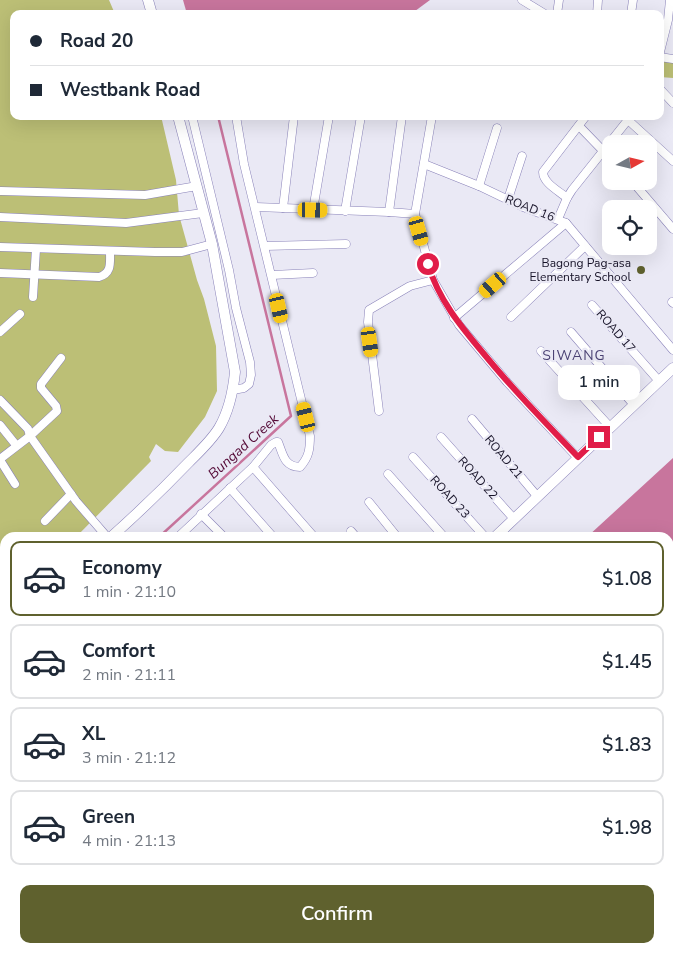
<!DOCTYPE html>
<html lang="en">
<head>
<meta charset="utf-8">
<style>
  body { margin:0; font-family:"Nunito Sans",sans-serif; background:#f6f6f7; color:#1f2937; height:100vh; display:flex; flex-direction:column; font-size:19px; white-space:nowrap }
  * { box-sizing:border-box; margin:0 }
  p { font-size:16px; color:#747a83 }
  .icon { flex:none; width:28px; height:28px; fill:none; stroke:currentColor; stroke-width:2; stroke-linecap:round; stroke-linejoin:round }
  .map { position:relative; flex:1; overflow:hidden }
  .panel { position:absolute; left:0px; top:532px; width:674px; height:421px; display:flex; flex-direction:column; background:#fff; border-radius:15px 15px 0 0; box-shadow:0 5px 20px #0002 }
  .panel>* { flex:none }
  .top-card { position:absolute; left:10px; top:10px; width:654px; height:110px; border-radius:10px; box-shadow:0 5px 20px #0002; display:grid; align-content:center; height:110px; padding:0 20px; background:#fff }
  .needle { width:32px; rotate:82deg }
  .controls { position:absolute; left:602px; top:135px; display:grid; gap:10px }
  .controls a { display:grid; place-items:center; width:55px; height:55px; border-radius:10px; background:#fff; box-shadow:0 5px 20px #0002; font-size:25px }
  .end { position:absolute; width:22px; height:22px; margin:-11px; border:6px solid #e11d48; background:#fff; box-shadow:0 0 0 2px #fff }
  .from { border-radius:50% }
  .bubble { position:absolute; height:35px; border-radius:10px; background:#fff; box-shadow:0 5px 20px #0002; font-size:16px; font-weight:600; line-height:35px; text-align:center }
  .car { position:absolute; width:15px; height:30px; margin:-15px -8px; border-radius:6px; box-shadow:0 0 4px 1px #0007; background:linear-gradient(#f5c518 24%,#345 0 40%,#f5c518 0 76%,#345 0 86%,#f5c518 0) }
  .top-card b { display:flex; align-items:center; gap:18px; height:48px; font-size:19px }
  .top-card b+b { border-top:1px solid #e0e1e3 }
  .top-card i { width:12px; height:12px; background:#1f2937 }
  ul { padding:9px 0 0; list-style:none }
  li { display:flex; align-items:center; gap:15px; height:75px; margin:0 10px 8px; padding:0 10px; border:2px solid #e0e1e3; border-radius:10px }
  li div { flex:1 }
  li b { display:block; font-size:19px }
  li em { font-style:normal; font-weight:600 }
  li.selected { border-color:#5f612e }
  li>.icon { width:45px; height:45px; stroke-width:1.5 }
  .action { display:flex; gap:10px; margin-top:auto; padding:10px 20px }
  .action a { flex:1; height:58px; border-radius:10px; background:#5f612e; color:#fff; font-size:20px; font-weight:600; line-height:58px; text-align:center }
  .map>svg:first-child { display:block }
</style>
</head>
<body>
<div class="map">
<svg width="673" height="953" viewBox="0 0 673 953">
  <rect width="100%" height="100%" fill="#eae9f5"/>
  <g fill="#bcbf76">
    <polygon points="0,0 109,0 115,14 14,14 14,116 161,116 176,180 179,215 197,280 204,299 216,346 217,391 205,417 178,452 165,451 156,444 149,457 151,461 76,537 5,538 5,614 0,620"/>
    <polygon points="660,59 673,61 673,78 660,77"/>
  </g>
  <g fill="#c8759d">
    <polygon points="183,0 430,0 411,14 187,14"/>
    <polygon points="673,458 673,793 669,797 669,538 587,537"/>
    <polygon points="146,949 502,949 497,953 141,953"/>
  </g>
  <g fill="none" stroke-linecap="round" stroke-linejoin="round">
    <g stroke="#c8759d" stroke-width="2.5">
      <polyline points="158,538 291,416 218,116"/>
      <polyline points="0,700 5,694"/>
    </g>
    <defs>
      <g id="minor">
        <polyline points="522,0 545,14"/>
        <polyline points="557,14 559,0"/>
        <polyline points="597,14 598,0"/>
        <polyline points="631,14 633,0"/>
        <polyline points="660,52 668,20 670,0"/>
        <polyline points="660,57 673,59"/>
        <polyline points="660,89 673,103"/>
        <polyline points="192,116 229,270 236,308 250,362 251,375 249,384 244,388 233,390"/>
        <polyline points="402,116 389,212 415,214"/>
        <polyline points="432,116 415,214 433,280 459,325 507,382 577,457"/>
        <polyline points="628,120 673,161"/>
        <polyline points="579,126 611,159"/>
        <polyline points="424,164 479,186 523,207 566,223 673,350"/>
        <polyline points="632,181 673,229"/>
        <polyline points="479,186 497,128"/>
        <polyline points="1,191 145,195 197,186"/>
        <path d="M567 198C559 191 543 183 543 172L586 116"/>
        <polyline points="508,199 522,156"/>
        <polyline points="256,207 389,212"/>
        <polyline points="283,208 294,116"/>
        <polyline points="313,210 329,116"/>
        <polyline points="345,211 361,116"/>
        <polyline points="0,217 126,223 203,213"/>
        <polyline points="558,219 567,198 572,190 631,116"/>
        <polyline points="265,246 346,244"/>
        <polyline points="0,247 155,252 182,252 212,244"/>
        <path d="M0 273 99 277C112 273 110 263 110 251"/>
        <polyline points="272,275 313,273"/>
        <polyline points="33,297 36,249"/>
        <polyline points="672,302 673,303"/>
        <polyline points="592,305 659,381"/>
        <polyline points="511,317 585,246"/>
        <polyline points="454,318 566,223"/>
        <polyline points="0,332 20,314"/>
        <polyline points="571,332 634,405"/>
        <polyline points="541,351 610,427"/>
        <polyline points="0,400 28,429 30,436 57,411 56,406 41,388 41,384 61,358"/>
        <polyline points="379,411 368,322 369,310 410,286 433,280"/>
        <polyline points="472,419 537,496"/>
        <polyline points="0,425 16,445"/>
        <polyline points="441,437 514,519"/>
        <polyline points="413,457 486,538"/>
        <polyline points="0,459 30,436 76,501 108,538"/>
        <polyline points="0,460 15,484"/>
        <polyline points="253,467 315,538"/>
        <polyline points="388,474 445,538"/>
        <polyline points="230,488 274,538"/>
        <polyline points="369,502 398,538"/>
        <polyline points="201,514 225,538"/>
        <polyline points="45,521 71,494"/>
        <polyline points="351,531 357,538"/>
        <path d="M177 538 253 467 271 445 276 442H278C283 454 284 467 300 467 309 457 310 449 310 436L244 164 236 116"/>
        <polyline points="0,665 5,659"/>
        <polyline points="0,771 5,776"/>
        <polyline points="0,822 5,828"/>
        <polyline points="669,868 673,865"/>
        <polyline points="0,873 5,878"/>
        <polyline points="0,916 5,921"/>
        <polyline points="31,949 35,953"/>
        <polyline points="589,949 593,953"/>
        <polyline points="569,953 573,949"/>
      </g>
      <g id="tertiary">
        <polyline points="148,0 152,14"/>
        <path d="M110 538C137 514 163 489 188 463 199 452 211 441 219 428 229 411 233 392 235 372L212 244 178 116"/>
        <polyline points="494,538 673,368"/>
        <polyline points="0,638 5,631"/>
        <polyline points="47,953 51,949"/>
      </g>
    </defs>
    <use href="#minor" stroke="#8982b9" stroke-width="9"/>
    <use href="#tertiary" stroke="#8982b9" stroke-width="11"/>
    <use href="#minor" stroke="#fff" stroke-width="8"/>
    <use href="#tertiary" stroke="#fff" stroke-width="10"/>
  </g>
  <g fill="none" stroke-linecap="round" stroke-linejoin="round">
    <path stroke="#e11d48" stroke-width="6" d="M428 264C439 302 464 330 489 360 517 394 548 425 578 457L599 437"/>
  </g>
  <circle fill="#5f612e" stroke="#eae9f5" stroke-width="2" cx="641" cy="270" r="5"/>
  <g text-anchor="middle" stroke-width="4.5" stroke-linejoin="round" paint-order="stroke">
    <g font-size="12" fill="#161227" stroke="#eae9f5">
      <text transform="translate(530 208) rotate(22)" y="4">ROAD 16</text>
      <text transform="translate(616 331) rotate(49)" y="4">ROAD 17</text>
      <text transform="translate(504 457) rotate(50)" y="4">ROAD 21</text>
      <text transform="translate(478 478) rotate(48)" y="4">ROAD 22</text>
      <text transform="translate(450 497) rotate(48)" y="4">ROAD 23</text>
    </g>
    <g font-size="12" fill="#161227" stroke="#eae9f5" text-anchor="end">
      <text x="631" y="267">Bagong Pag-asa<tspan x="631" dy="14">Elementary School</tspan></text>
    </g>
    <g font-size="14" letter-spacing="1" fill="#4b4274" stroke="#eae9f5">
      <text x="574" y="360">SIWANG</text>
    </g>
    <g font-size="14" font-style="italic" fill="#550a37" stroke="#eae9f5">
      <text transform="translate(243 446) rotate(-42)" y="5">Bungad Creek</text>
    </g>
  </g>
</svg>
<div class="controls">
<a><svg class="needle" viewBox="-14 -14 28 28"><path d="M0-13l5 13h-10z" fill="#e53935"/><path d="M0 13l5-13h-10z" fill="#747a83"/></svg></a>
<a><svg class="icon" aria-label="locate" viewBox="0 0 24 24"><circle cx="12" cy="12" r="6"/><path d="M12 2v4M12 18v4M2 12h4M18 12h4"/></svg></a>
</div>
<i class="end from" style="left:428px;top:264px"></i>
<i class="end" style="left:599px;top:437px"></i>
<div class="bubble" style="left:558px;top:365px;width:82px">1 min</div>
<i class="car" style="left:313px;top:210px;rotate:91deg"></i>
<i class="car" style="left:419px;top:231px;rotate:164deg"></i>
<i class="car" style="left:493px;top:285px;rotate:229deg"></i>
<i class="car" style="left:279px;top:308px;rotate:167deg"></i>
<i class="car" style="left:370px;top:342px;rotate:172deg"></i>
<i class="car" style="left:306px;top:417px;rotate:346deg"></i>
<div class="top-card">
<b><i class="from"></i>Road 20</b>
<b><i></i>Westbank Road</b>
</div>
<section class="panel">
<ul>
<li class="selected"><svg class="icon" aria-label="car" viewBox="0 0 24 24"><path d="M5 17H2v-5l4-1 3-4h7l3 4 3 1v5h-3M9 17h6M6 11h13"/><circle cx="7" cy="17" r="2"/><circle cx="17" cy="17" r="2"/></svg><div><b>Economy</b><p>1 min · 21:10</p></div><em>$1.08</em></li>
<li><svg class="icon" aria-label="car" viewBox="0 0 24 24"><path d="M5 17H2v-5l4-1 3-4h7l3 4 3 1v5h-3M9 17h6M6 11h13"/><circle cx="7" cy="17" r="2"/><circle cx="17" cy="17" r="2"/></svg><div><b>Comfort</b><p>2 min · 21:11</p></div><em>$1.45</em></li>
<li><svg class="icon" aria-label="car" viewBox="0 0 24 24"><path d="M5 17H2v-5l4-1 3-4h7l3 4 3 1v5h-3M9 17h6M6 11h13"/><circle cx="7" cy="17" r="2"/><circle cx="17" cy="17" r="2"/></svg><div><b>XL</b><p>3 min · 21:12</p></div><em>$1.83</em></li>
<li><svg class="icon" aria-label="car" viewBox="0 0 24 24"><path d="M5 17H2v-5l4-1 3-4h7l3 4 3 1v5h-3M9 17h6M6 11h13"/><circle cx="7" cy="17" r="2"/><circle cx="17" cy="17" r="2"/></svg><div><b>Green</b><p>4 min · 21:13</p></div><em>$1.98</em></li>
</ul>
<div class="action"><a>Confirm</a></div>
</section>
</div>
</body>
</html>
